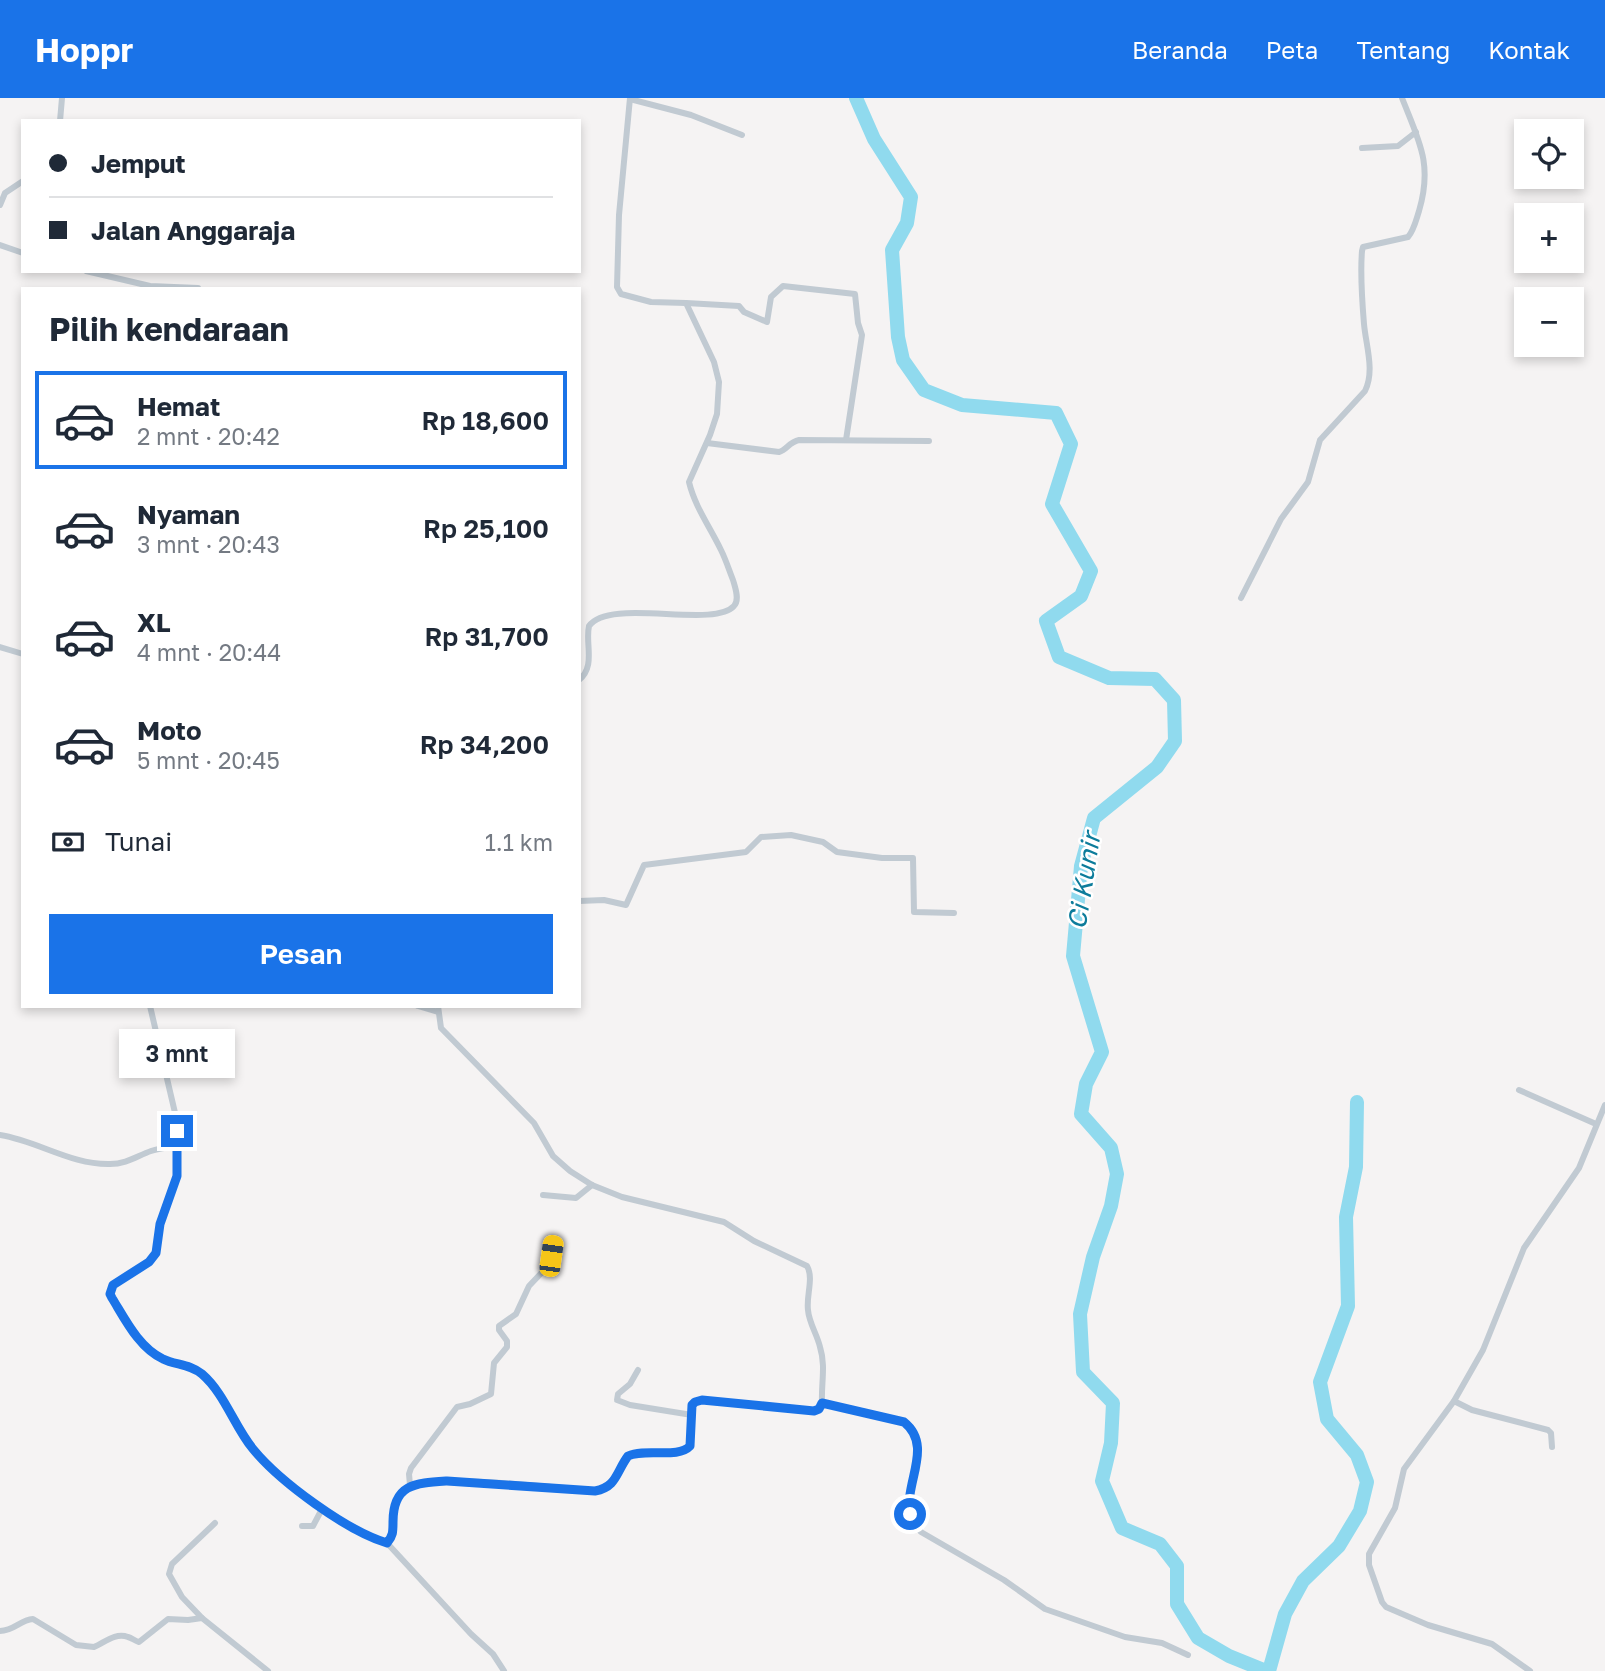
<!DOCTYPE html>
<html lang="id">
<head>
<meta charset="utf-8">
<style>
  body { margin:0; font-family:"Golos Text",sans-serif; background:#f2f2f3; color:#1f2937; height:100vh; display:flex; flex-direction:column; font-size:26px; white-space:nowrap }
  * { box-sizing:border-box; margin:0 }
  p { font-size:23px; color:#747a83 }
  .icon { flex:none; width:38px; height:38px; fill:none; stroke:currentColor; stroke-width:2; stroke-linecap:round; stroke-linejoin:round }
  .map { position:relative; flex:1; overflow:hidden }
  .side { position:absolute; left:21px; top:189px; width:560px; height:721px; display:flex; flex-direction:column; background:#fff; border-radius:0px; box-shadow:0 4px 10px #0003 }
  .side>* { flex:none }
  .banner { position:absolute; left:21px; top:21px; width:560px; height:154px; border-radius:0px; box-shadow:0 4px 10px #0003; display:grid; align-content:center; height:154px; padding:0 28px; background:#fff }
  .fabs { position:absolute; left:1514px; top:21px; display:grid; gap:14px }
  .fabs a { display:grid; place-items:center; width:70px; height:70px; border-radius:0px; background:#fff; box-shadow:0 4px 10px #0003; font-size:35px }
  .end { position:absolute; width:32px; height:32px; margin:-16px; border:9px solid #1a73e8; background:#fff; box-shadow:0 0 0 4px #fff }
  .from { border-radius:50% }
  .bubble { position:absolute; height:49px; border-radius:0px; background:#fff; box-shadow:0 4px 10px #0003; font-size:23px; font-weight:600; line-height:49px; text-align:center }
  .car { position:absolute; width:21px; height:42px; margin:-21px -10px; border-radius:9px; box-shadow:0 0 5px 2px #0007; background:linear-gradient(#f5c518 24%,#345 0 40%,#f5c518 0 76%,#345 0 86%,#f5c518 0) }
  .banner b { display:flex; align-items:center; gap:24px; height:66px; font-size:26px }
  .banner b+b { border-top:2px solid #e0e1e3 }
  .banner i { width:18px; height:18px; background:#1f2937 }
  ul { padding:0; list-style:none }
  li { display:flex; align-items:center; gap:21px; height:98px; margin:0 14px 10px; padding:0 14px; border:4px solid transparent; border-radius:0px }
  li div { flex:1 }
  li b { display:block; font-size:26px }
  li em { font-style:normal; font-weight:600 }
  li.selected { border-color:#1a73e8 }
  li>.icon { width:63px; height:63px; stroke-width:1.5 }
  h2 { padding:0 28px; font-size:32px; line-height:84px }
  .pay { display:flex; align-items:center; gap:18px; height:77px; padding:0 28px; font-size:26px }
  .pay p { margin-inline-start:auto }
  .button { display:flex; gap:14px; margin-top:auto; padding:14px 28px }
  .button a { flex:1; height:80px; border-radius:0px; background:#1a73e8; color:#fff; font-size:28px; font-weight:600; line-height:80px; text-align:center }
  header { display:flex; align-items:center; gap:42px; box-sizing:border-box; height:98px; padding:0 35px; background:#1a73e8; color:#fff }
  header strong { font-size:33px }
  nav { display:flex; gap:38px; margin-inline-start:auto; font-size:24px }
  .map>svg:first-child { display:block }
</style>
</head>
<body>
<header>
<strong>Hoppr</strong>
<nav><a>Beranda</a><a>Peta</a><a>Tentang</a><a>Kontak</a></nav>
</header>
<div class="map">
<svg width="1605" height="1573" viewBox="0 0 1605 1573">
  <rect width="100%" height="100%" fill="#f5f3f3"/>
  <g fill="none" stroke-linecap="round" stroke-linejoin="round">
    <g stroke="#90daee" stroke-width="14">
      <polyline points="856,0 874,41 911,99 907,125 892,152 898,239 903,262 924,292 962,307 1056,315 1071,346 1052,406 1091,473 1081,498 1046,523 1059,559 1109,580 1155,581 1174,602 1175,643 1157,669 1094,720 1081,768 1073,858 1102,954 1086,986 1081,1016 1111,1050 1117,1076 1111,1108 1093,1159 1080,1216 1083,1274 1113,1305 1111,1345 1102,1383 1122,1430 1160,1446 1177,1468 1177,1506 1198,1540 1229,1558 1266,1573"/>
      <polyline points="1269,1573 1285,1516 1303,1483 1339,1448 1360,1413 1367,1384 1357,1357 1327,1321 1320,1284 1348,1208 1346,1119 1356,1069 1357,1004"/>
    </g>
    <g stroke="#c1cad2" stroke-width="6">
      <polyline points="630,1 691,17 742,37"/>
      <polyline points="60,23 62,0"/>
      <polyline points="1362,50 1398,48 1416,34"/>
      <polyline points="0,107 5,95 23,83"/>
      <polyline points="0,147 23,155"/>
      <polyline points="86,173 150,188 198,190"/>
      <polyline points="686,205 739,208 744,214 767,224 771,199 783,188 855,196 858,225 862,237 846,342"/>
      <path d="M707 345 779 354C787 352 789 344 799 342L929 343"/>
      <path d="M1241 500 1281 421 1308 384 1320 342 1365 293C1375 273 1366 248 1364 226 1362 202 1360 177 1362 153L1363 149 1408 139C1414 132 1416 122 1419 113 1433 66 1419 43 1402 0"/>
      <polyline points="0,549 23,556"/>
      <path d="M579 582C596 568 585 546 589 528 609 499 713 531 734 508 740 502 735 489 733 482 729 472 726 462 721 452 710 429 695 409 689 384L710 337 717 316 719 284 714 264 686 205 651 204 621 196 617 189 619 117 630 0"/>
      <polyline points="579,803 604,802 626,807 644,767 746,754 761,739 791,737 823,744 837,754 882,760 913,760 914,814 954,815"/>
      <path d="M150 908 176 1019 177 1078 160 1126 156 1155 149 1164 113 1187 110 1196 112 1200C125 1221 139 1250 163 1261 175 1267 190 1266 202 1276 225 1296 234 1328 253 1351 280 1384 347 1433 387 1445"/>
      <polyline points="418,908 438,914"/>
      <polyline points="1519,992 1596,1026"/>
      <path d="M0 1037C38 1043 71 1067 110 1066 126 1066 137 1058 151 1053 160 1050 169 1049 178 1048"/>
      <polyline points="543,1097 576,1100 592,1087"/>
      <polyline points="638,1272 630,1286 618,1296 617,1302 630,1307 692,1317"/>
      <polyline points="1454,1303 1472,1312 1548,1332 1551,1335 1552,1349"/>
      <path d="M822 1305 903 1324C932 1347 907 1380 909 1409 909 1419 915 1427 921 1434L1004 1482 1045 1511 1125 1539 1162 1545 1188 1557"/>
      <polyline points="410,1387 409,1376 411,1370 457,1309 470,1306 491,1296 494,1265 507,1249 507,1243 499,1232 499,1228 516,1216 529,1188 547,1169 553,1143"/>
      <polyline points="215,1425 172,1466 169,1476 182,1499 202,1520 268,1573"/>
      <polyline points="302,1428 313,1428 322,1411"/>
      <path d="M387 1445C399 1431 388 1409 401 1394 422 1372 560 1391 595 1393 617 1389 616 1374 628 1358 646 1350 678 1360 690 1348L691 1311 695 1304 702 1302 814 1313 819 1311 822 1305C821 1286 826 1268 820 1249 817 1236 809 1225 808 1212 806 1198 814 1180 807 1168L754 1143 724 1124 622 1099 592 1087 570 1073 553 1058 534 1025 441 930 438 908"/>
      <polyline points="387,1445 471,1536 493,1556 504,1573"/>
      <path d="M0 1533C14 1533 20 1522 33 1521L76 1547 94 1549C104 1545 115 1534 128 1539 132 1540 135 1543 139 1544L168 1521 188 1522 202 1520"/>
      <polyline points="1530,1573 1492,1546 1428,1527 1386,1509 1382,1504 1369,1467 1369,1456 1395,1410 1404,1371 1454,1303 1483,1252 1524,1150 1579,1070 1605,1007"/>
    </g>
  </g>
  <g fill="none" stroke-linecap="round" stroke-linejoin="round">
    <path stroke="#1a73e8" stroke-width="9" d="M177 1033V1078L160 1126 156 1155 149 1164 113 1187 110 1196 112 1200C125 1221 139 1250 163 1261 175 1267 190 1266 202 1276 225 1296 234 1328 253 1351 280 1384 347 1433 387 1445 393 1438 393 1434 393 1424 393 1386 415 1385 447 1383L595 1393C617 1389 616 1374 628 1358 646 1350 678 1361 690 1348L692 1307 695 1304 702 1302 814 1313 819 1311 822 1305 904 1324C934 1348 904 1385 910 1416"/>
  </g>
  <g text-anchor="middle" stroke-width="5" stroke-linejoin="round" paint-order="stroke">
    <g font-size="26" font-style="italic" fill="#0c7c9b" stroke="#fff">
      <text transform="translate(1084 783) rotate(-81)" y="9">Ci Kunir</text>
    </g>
  </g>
</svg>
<div class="fabs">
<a><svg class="icon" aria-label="locate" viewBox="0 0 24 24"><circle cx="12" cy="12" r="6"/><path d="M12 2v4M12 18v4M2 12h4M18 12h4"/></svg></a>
<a>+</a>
<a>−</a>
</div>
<i class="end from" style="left:910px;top:1416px"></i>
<i class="end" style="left:177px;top:1033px"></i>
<div class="bubble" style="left:119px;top:931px;width:116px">3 mnt</div>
<i class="car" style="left:551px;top:1158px;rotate:8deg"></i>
<div class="banner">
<b><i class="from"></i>Jemput</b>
<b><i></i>Jalan Anggaraja</b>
</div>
<section class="side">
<h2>Pilih kendaraan</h2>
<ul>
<li class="selected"><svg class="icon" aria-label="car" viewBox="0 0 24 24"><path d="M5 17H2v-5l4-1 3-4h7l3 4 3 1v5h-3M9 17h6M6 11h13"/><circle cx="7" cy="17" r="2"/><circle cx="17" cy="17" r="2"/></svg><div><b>Hemat</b><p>2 mnt · 20:42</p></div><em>Rp 18,600</em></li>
<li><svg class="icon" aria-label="car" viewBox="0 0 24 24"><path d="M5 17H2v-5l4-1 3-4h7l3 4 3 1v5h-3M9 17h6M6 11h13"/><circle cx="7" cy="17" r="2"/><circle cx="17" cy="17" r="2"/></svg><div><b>Nyaman</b><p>3 mnt · 20:43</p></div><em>Rp 25,100</em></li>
<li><svg class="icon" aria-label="car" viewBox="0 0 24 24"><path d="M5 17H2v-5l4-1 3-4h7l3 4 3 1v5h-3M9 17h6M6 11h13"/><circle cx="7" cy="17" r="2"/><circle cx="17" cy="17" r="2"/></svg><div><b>XL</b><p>4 mnt · 20:44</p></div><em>Rp 31,700</em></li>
<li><svg class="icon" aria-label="car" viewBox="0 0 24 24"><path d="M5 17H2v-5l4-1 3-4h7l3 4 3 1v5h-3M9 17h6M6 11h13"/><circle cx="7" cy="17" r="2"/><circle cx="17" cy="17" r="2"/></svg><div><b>Moto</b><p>5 mnt · 20:45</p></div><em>Rp 34,200</em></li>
</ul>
<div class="pay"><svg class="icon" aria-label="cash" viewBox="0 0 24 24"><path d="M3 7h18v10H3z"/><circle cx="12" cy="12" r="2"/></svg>Tunai<p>1.1 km</p></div>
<div class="button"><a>Pesan</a></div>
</section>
</div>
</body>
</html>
